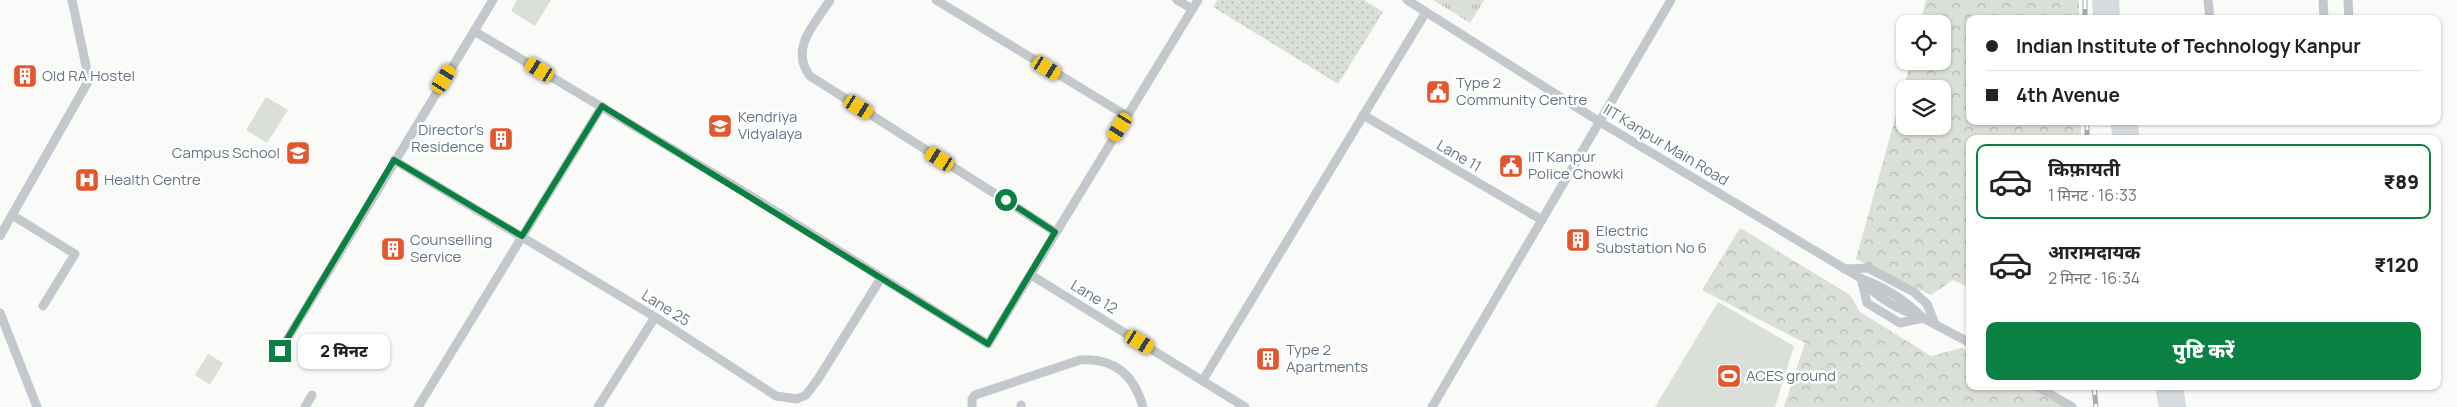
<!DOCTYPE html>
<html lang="hi">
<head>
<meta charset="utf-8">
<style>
  body { margin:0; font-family:Manrope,"Noto Sans Devanagari",sans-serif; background:#f6f6f6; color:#222; height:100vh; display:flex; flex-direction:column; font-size:19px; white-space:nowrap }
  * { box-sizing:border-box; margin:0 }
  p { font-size:16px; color:#767676 }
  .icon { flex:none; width:28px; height:28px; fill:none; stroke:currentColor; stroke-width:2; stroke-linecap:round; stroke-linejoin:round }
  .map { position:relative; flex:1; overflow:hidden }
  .drawer { position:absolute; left:1966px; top:135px; width:475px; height:255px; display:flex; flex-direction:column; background:#fff; border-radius:10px; box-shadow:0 1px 4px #0004 }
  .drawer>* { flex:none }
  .banner { position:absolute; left:1966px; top:15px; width:475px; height:110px; border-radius:10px; box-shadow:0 1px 4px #0004; display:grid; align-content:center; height:110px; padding:0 20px; background:#fff }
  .fabs { position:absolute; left:1896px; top:15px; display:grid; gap:10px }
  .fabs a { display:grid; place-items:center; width:55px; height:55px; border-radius:10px; background:#fff; box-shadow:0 1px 4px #0004; font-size:25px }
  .end { position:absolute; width:22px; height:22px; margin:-11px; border:6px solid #0b8043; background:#fff; box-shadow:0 0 0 2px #fff }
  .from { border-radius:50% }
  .bubble { position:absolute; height:35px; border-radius:10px; background:#fff; box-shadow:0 1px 4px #0004; font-size:16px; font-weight:800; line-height:35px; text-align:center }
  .car { position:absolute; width:15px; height:30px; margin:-15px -8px; border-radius:6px; box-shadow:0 0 4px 1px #0007; background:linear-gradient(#f5c518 24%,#345 0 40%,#f5c518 0 76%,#345 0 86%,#f5c518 0) }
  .banner b { display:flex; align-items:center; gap:18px; height:48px; font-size:19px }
  .banner b+b { border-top:1px solid #e0e0e0 }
  .banner i { width:12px; height:12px; background:#222 }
  ul { padding:9px 0 0; list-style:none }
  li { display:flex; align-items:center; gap:15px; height:75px; margin:0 10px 8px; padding:0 10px; border:2px solid transparent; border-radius:10px }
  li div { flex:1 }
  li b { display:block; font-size:19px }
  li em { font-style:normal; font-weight:800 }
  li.on { border-color:#0b8043 }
  li>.icon { width:45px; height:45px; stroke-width:1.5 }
  .button { display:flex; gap:10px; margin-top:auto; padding:10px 20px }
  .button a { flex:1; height:58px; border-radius:10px; background:#0b8043; color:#fff; font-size:20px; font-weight:800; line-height:58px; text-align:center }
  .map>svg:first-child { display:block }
</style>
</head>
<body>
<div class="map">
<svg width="2457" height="407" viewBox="0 0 2457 407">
  <defs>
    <pattern id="grass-tufts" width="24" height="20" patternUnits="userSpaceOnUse" patternTransform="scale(1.25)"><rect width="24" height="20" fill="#dadfd7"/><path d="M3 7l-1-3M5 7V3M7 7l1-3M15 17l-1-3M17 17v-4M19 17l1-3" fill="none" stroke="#b4b9b4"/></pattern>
    <pattern id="forest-crowns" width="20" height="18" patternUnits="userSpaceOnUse" patternTransform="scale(1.25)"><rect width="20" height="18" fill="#dadfd7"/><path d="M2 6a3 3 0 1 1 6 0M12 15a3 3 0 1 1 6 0" fill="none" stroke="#b4b9b4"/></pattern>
    <pattern id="park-dots" width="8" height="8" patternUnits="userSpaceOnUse" patternTransform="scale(1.25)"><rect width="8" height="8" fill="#dadfd7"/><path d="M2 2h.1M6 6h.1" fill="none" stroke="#b4b9b4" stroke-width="1.8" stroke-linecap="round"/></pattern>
  </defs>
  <rect width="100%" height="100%" fill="#fafaf8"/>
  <polygon fill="url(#grass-tufts)" points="1433,0 1484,0 1470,23"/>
  <g fill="url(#forest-crowns)" fill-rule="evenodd">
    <path d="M1926 0H2079V19H1970V121H2081V139H1970V288L1953 280 1931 295 1856 259 1911 61H1942V24H1920ZM1905 89H1942V126H1905Z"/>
    <polygon points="1740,228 1850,295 1860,312 1931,356 1962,348 1970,353 1970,386 2027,386 2063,407 1784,407 1805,343 1702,290"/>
  </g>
  <polygon fill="url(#park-dots)" points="1217,0 1364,0 1383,12 1338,84 1213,7"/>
  <g fill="#dadfd7">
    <polygon points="517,0 551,0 535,26 511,11"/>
    <polygon points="266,97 288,110 267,143 246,130"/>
    <polygon points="1718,302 1794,346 1775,407 1655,407"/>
    <polygon points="208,354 223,363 210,385 195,375"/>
  </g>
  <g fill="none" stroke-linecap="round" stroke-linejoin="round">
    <g stroke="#c3c8cc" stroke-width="9">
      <path d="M830 0C815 24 789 48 810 76L1055 232"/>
      <polyline points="936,0 1127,116"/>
      <polyline points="1177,0 1192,9"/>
      <path d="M1407 0 1600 122 1862 279C1884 287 1906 301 1923 318 1901 311 1876 298 1862 279"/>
      <polyline points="2208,0 2210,19"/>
      <polyline points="2323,0 2324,19"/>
      <polyline points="2348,0 2349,19"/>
      <polyline points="474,31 743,191 988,344 1198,0"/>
      <polyline points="1363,115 1542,220"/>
      <polyline points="394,160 655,317 776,396 797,399 806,395 818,379 881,278"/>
      <polyline points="12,215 75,254 43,306"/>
      <polyline points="0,236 89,80 72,0"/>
      <polyline points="1844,269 1868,268 1914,292 1927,304 1935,324"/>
      <polyline points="1031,275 1245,407"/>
      <polyline points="1862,282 1867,303 1900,323 1923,318 1970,343"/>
      <polyline points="0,313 37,407"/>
      <polyline points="280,351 493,0"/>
      <polyline points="1203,380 1426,12"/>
      <polyline points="2036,386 2072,407"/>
      <polyline points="1021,405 1021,407"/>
      <polyline points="305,407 312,395"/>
      <polyline points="418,407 602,106"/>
      <polyline points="598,407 655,317"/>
      <path d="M972 407V399L975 395 1080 360C1114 357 1134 375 1143 407"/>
      <polyline points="1432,407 1671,0"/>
    </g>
    <g stroke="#d6dbdf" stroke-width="14">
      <polyline points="2099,0 2100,19"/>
      <polyline points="2112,0 2113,19"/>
      <polyline points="2117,121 2120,139"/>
      <polyline points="2130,121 2133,139"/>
      <polyline points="2162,386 2166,407"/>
      <polyline points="2176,386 2179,407"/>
    </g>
    <defs>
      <g id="rail">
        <polyline points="2085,0 2085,19"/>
        <polyline points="2087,121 2087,139"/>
        <polyline points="2094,386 2096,407"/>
      </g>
    </defs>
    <use href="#rail" stroke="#a2aab0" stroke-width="5"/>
    <use href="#rail" stroke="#fff" stroke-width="3" stroke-dasharray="9" stroke-linecap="butt"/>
  </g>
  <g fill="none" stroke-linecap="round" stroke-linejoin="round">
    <polyline stroke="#0b8043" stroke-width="6" points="280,351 394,160 522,236 602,106 988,344 1055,232 1006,200"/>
  </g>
  <defs>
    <symbol id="building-square" viewBox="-11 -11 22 22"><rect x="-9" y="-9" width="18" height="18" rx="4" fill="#e4572e" stroke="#fff"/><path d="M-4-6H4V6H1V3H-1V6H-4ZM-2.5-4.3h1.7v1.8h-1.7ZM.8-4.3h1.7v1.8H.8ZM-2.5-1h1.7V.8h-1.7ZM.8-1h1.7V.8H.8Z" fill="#fff"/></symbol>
    <symbol id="civic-square" viewBox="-11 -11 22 22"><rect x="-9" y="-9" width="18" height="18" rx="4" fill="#e4572e" stroke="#fff"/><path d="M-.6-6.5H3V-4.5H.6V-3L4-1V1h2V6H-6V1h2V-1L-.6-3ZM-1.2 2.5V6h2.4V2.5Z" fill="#fff"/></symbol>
    <symbol id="school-square" viewBox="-11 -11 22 22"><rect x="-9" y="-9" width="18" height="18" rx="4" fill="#e4572e" stroke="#fff"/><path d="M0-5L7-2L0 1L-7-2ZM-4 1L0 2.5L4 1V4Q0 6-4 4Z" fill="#fff"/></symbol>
    <symbol id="hospital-square" viewBox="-11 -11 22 22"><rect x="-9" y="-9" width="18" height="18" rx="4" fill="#e4572e" stroke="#fff"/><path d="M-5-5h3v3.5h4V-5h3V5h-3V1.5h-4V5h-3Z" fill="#fff"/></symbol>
    <symbol id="stadium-square" viewBox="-11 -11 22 22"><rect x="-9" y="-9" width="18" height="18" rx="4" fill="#e4572e" stroke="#fff"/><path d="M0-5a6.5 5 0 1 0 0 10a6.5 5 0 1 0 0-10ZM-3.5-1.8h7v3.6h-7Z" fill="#fff"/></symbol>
  </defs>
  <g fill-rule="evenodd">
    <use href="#building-square" x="11" y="62" width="28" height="28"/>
    <use href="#civic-square" x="1424" y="78" width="28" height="28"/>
    <use href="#school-square" x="706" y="112" width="28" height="28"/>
    <use href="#building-square" x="487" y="125" width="28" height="28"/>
    <use href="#school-square" x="284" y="139" width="28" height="28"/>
    <use href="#civic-square" x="1497" y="152" width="28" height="28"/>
    <use href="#hospital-square" x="73" y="166" width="28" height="28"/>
    <use href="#building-square" x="1564" y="226" width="28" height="28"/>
    <use href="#building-square" x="379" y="235" width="28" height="28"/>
    <use href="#building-square" x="1254" y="345" width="28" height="28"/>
    <use href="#stadium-square" x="1715" y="362" width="28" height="28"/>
  </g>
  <g text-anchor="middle" stroke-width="5" stroke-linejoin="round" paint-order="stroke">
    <g font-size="15" fill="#657683" stroke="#fff" text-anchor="start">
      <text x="42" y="81">Old RA Hostel</text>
      <text x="1456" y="88">Type 2<tspan x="1456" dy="17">Community Centre</tspan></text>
      <text x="738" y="122">Kendriya<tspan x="738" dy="17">Vidyalaya</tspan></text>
      <text x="484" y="135" text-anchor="end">Director's<tspan x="484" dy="17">Residence</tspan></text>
      <text x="280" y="158" text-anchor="end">Campus School</text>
      <text x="1528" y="162">IIT Kanpur<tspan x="1528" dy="17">Police Chowki</tspan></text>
      <text x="104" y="185">Health Centre</text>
      <text x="1596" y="236">Electric<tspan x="1596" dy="17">Substation No 6</tspan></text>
      <text x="410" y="245">Counselling<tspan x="410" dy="17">Service</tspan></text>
      <text x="1286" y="355">Type 2<tspan x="1286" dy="17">Apartments</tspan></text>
      <text x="1746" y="381">ACES ground</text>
    </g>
    <g font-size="15" fill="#657683" stroke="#fff">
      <text transform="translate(1666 145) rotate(31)" y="5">IIT Kanpur Main Road</text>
      <text transform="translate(1459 156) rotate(30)" y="5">Lane 11</text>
      <text transform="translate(1094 297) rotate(31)" y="5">Lane 12</text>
      <text transform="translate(666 308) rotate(32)" y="5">Lane 25</text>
    </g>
  </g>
</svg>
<div class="fabs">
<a><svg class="icon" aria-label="locate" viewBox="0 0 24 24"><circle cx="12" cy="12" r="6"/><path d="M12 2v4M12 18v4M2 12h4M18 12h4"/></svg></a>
<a><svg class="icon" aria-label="layers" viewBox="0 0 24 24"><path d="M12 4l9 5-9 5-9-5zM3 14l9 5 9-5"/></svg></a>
</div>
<i class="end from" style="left:1006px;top:200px"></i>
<i class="end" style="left:280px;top:351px"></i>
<div class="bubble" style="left:298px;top:334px;width:92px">2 मिनट</div>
<i class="car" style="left:1047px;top:68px;rotate:121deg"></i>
<i class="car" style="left:540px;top:70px;rotate:301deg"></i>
<i class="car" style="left:444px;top:79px;rotate:32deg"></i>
<i class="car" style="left:859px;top:107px;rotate:122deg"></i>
<i class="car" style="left:1120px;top:127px;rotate:212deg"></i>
<i class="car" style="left:940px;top:159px;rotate:302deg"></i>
<i class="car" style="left:1140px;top:342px;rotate:121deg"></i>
<div class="banner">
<b><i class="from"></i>Indian Institute of Technology Kanpur</b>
<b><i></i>4th Avenue</b>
</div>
<section class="drawer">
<ul>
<li class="on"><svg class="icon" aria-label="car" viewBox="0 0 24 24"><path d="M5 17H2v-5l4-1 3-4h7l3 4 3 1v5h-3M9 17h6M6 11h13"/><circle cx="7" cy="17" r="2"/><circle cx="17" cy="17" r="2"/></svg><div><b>किफ़ायती</b><p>1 मिनट · 16:33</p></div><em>₹89</em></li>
<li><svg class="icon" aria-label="car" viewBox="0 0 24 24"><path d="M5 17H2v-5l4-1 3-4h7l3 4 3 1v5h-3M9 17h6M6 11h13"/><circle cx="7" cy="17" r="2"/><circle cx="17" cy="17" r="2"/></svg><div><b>आरामदायक</b><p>2 मिनट · 16:34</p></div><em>₹120</em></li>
</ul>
<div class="button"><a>पुष्टि करें</a></div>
</section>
</div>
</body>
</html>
